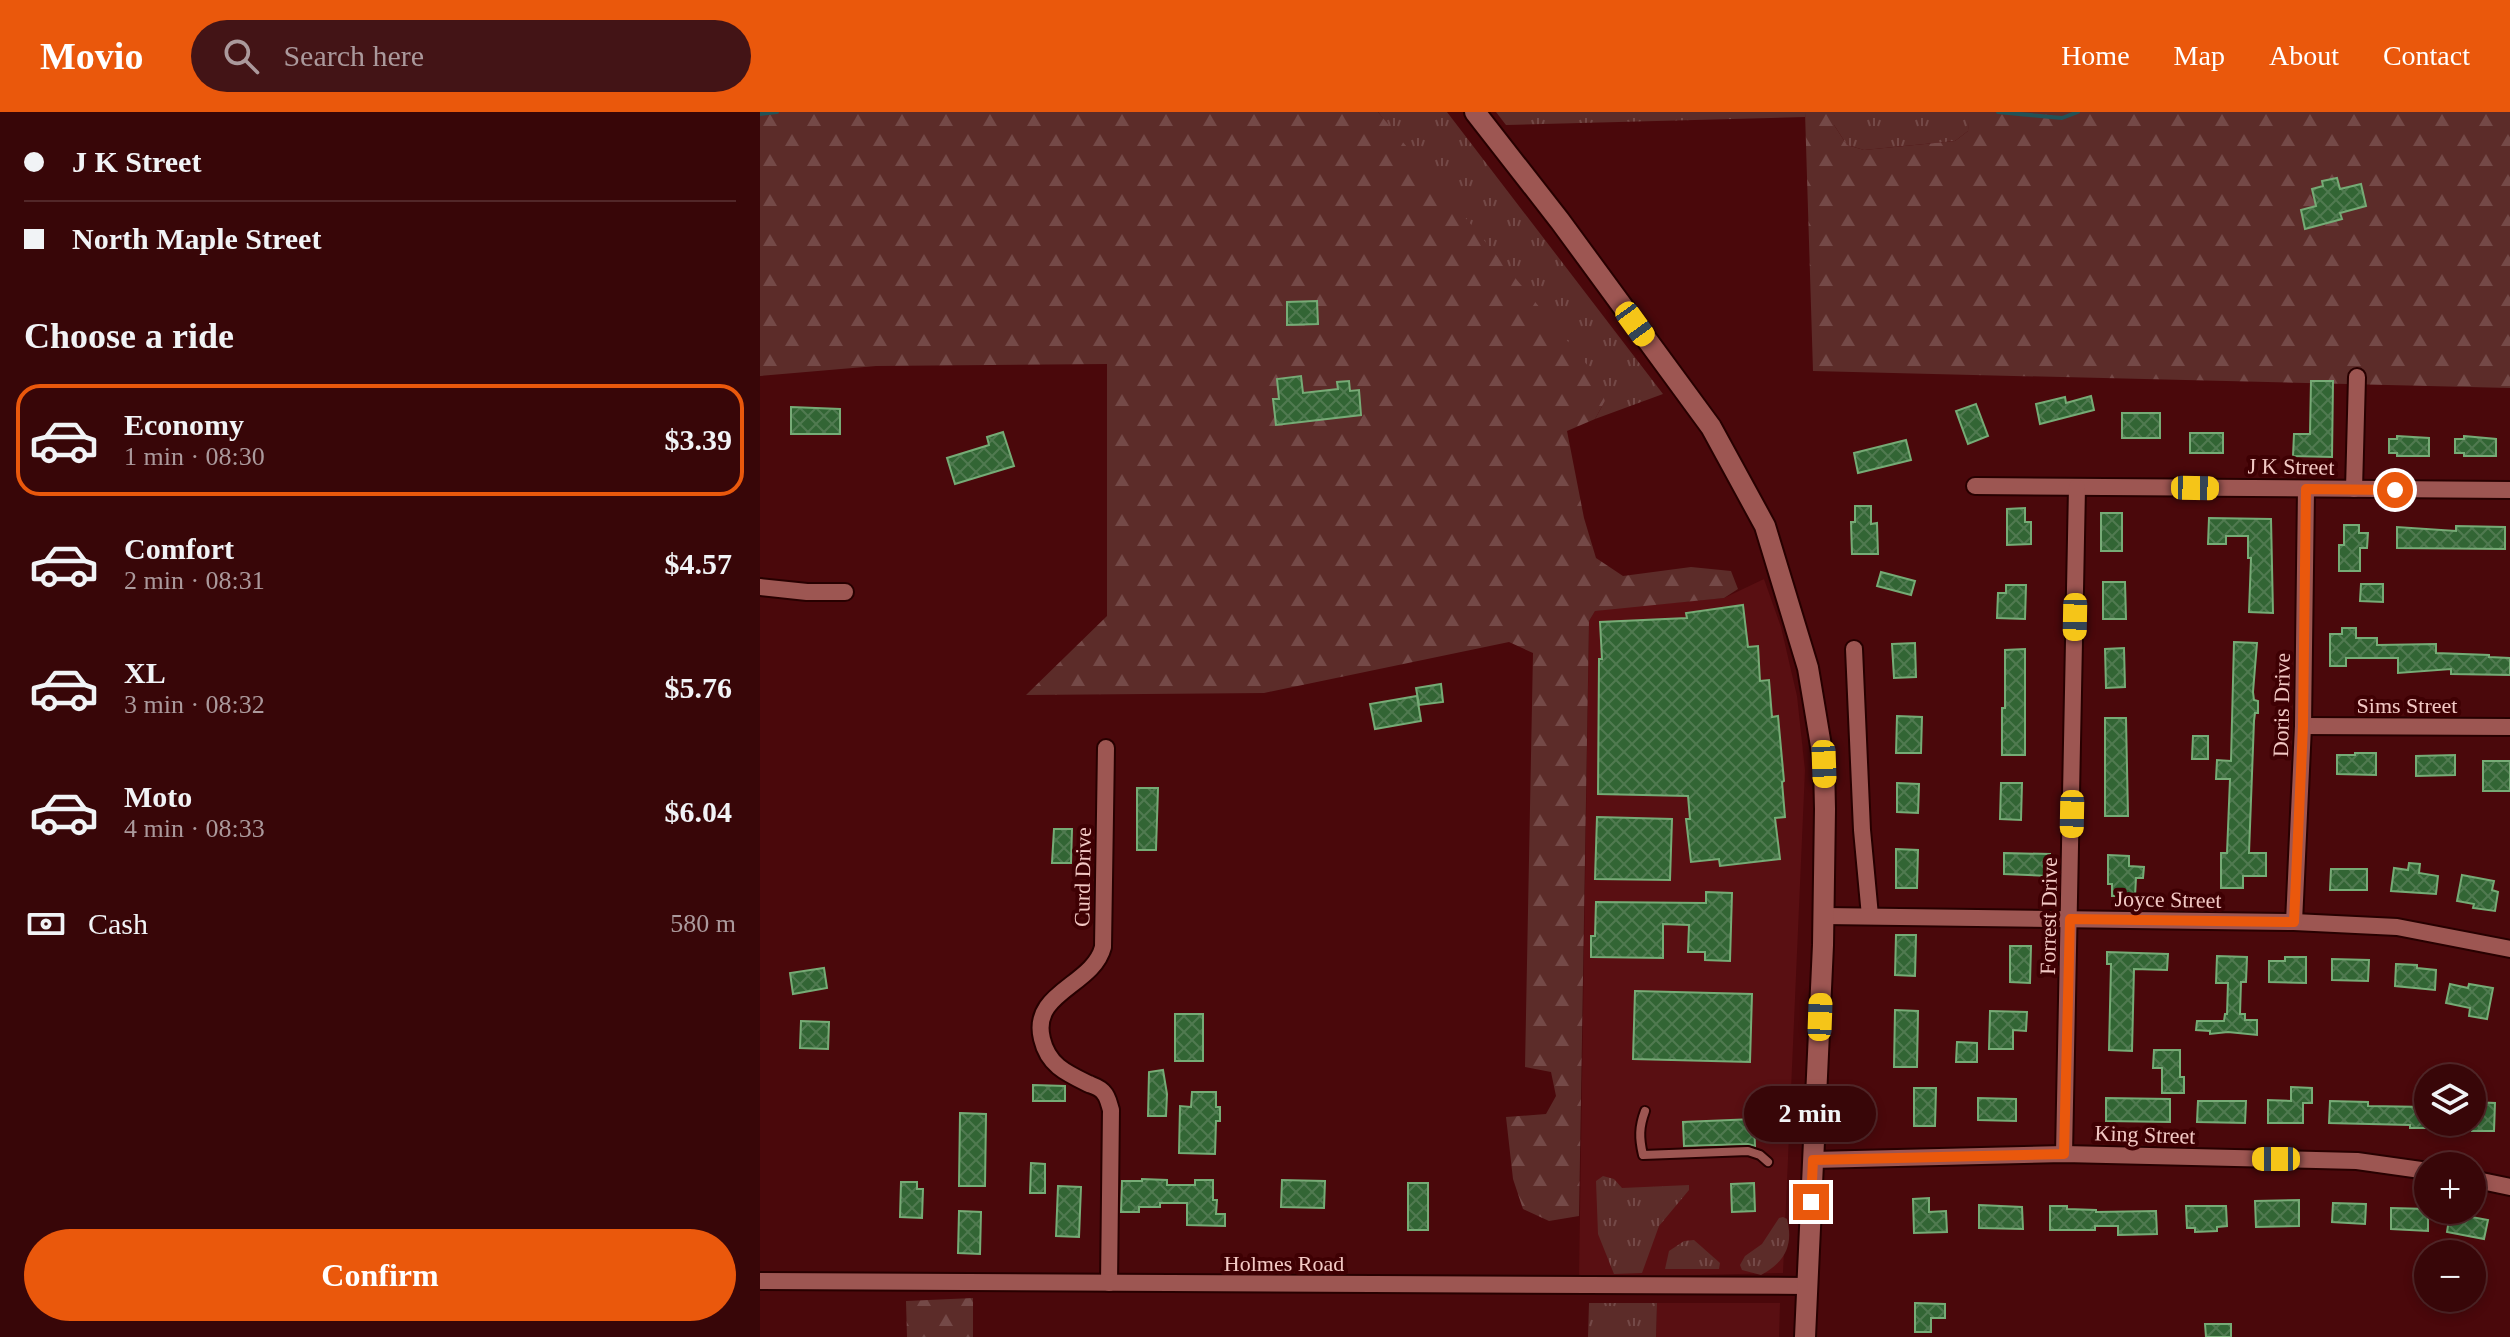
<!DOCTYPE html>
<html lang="en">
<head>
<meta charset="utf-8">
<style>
  body { margin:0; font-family:"Times New Roman",serif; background:#431416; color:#f1f3f6; height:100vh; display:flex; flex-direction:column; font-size:30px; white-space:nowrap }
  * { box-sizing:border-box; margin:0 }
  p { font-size:26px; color:#ab999c }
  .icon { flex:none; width:44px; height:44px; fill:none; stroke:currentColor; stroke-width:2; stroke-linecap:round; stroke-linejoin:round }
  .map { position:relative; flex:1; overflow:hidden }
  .drawer { display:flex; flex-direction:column; background:#380608; width:760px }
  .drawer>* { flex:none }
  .guide { display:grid; align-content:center; height:176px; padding:0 24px; background:#380608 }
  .tools { position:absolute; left:1654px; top:952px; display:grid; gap:16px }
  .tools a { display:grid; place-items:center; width:72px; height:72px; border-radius:50%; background:#380608; box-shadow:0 4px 12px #0003,0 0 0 2px #522729; font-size:40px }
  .end { position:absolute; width:36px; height:36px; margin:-18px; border:10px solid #ea580c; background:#fff; box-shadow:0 0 0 4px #fff }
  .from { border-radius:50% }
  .bubble { position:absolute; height:56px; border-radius:28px; background:#380608; box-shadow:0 4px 12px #0003,0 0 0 2px #522729; font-size:26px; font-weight:600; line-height:56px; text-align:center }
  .car { position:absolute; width:24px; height:48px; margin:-24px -12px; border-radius:10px; box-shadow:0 0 6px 2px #0007; background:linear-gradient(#f5c518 24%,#345 0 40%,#f5c518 0 76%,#345 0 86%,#f5c518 0) }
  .guide b { display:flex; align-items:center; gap:28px; height:76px; font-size:30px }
  .guide b+b { border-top:2px solid #522729 }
  .guide i { width:20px; height:20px; background:#f1f3f6 }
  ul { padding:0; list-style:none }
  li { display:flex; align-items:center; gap:24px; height:112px; margin:0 16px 12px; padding:0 8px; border:4px solid transparent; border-radius:24px }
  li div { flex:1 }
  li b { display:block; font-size:30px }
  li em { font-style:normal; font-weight:600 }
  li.current { border-color:#ea580c }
  li>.icon { width:72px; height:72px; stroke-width:1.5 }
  h2 { padding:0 24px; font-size:36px; line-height:96px }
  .pay { display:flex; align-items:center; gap:20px; height:88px; padding:0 24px; font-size:30px }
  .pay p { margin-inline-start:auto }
  .action { display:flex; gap:16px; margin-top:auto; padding:16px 24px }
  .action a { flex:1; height:92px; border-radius:48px; background:#ea580c; color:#fff; font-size:32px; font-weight:600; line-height:92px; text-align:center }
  header { display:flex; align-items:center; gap:48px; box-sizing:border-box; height:112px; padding:0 40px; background:#ea580c; color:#fff }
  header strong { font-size:38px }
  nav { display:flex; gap:44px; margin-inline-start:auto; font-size:28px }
  .search { width:560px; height:72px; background:#431416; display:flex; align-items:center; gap:20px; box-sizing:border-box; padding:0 28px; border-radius:44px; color:#ab999c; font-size:30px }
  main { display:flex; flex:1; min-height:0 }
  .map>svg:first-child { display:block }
</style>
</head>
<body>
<header>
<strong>Movio</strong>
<div class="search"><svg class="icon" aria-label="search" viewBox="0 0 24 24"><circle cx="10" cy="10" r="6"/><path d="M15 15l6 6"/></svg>Search here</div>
<nav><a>Home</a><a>Map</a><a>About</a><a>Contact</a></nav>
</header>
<main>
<section class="drawer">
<div class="guide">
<b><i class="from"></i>J K Street</b>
<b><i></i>North Maple Street</b>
</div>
<h2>Choose a ride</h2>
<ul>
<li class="current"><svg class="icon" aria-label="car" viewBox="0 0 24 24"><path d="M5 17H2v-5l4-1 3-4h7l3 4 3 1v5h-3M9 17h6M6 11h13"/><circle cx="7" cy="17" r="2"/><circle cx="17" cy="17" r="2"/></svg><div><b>Economy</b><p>1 min · 08:30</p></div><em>$3.39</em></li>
<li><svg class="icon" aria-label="car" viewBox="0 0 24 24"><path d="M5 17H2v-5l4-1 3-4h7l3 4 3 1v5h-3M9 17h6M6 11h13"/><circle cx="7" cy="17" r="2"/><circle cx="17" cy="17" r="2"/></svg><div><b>Comfort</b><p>2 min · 08:31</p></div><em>$4.57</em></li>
<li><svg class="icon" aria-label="car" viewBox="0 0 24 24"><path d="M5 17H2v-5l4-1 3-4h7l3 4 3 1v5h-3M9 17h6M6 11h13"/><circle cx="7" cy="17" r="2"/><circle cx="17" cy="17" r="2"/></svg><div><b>XL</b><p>3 min · 08:32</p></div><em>$5.76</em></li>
<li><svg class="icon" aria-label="car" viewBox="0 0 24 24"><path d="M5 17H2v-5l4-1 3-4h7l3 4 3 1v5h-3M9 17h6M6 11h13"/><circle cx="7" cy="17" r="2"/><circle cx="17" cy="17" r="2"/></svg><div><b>Moto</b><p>4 min · 08:33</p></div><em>$6.04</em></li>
</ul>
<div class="pay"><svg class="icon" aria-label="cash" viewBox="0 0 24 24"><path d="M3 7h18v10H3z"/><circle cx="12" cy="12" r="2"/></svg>Cash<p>580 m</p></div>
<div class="action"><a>Confirm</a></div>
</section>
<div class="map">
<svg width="1750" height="1225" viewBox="0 0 1750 1225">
  <defs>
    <pattern id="grass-tufts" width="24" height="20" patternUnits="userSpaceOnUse" patternTransform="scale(2)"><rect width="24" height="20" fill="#5c2c29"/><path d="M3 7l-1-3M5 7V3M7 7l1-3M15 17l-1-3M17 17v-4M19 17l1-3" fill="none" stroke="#744947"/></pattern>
    <pattern id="forest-firs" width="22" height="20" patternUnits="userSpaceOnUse" patternTransform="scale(2)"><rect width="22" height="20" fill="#5c2c29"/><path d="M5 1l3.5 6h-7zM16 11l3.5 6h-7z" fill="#744947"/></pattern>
    <pattern id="building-cross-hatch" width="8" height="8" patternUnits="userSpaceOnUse" patternTransform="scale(2)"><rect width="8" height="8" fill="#326534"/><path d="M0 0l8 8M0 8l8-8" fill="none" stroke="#507a50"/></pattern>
  </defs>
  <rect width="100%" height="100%" fill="#4a080b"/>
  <g fill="#590f12">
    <polygon points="1004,467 1021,515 1037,584 1045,658 1023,1161 819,1166 829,509 835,499 855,496 964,486"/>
    <polygon points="897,1191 1020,1191 1019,1225 896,1225"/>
  </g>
  <g fill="url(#grass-tufts)">
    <polygon points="618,0 687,0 903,282 835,307 845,289"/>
    <polygon points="736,0 1045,0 1045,5 746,13"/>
    <polygon points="1074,0 1209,0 1210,1 1208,19 1195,29 1104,38 1087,33 1074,13"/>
    <polygon points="843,1064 854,1067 862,1076 929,1073 929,1078 899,1114 882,1161 854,1162 838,1122 836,1069"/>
    <path d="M1023 1105 1027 1107C1034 1134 1024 1151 1001 1163L982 1158 980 1153 985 1144 1002 1132 1019 1106Z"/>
    <polygon points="934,1128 960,1151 959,1157 905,1157 909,1139 924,1129"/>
    <polygon points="829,1191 897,1191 896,1225 828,1225"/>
  </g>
  <g fill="url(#forest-firs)">
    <polygon points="0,0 618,0 833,260 845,289 835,307 807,319 824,406 836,446 863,464 931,455 971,459 978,477 964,486 835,499 829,509 819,1104 789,1109 763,1097 753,1067 746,1005 786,1002 796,984 791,960 765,955 773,541 749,530 504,581 266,583 347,504 347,252 116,254 0,264"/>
    <polygon points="1045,0 1074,0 1074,13 1087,33 1104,38 1195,29 1208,19 1209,0 1750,0 1750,276 1053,259"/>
    <polygon points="213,1186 213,1225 147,1225 146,1189"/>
  </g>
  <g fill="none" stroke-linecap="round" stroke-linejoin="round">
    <g stroke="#215257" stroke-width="4">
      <polyline points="1238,0 1302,6 1318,0"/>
      <polyline points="0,2 17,0"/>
    </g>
  </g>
  <g fill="url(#building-cross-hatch)" stroke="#76ab76" stroke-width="2">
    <polygon points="1577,66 1580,77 1601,72 1606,94 1580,101 1582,107 1545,117 1541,98 1556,94 1552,77 1563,74 1562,69"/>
    <polygon points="557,189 558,212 527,213 527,190"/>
    <polygon points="541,264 543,281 578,277 577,270 589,269 590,279 599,278 601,303 516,313 513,287 519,287 517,267"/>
    <polygon points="1551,269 1573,269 1572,345 1533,344 1534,322 1550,322"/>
    <polygon points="1331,284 1334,298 1280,312 1276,292 1305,285 1306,291"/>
    <polygon points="1216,292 1228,324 1208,332 1196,299"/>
    <polygon points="31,295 80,297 80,322 31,322"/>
    <rect x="1362" y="301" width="38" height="25"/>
    <polygon points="243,320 254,354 195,372 187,346 229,333 227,325"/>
    <rect x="1430" y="321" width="33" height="20"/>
    <polygon points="1637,324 1669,326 1669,344 1637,344 1637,341 1629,341 1629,327 1637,327"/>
    <polygon points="1704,324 1736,327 1736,344 1704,344 1704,341 1695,341 1695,327 1704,327"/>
    <polygon points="1146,328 1151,348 1098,361 1094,341"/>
    <polygon points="1095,394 1111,394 1111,412 1117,411 1118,442 1092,442 1091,410 1095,410"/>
    <polygon points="1265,396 1265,410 1271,410 1271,432 1247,433 1247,397"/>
    <rect x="1341" y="401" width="21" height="38"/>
    <polygon points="1449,406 1511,407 1513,501 1489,500 1491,446 1488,446 1488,424 1466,424 1466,432 1448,432"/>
    <polygon points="1584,413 1599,413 1599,421 1608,421 1607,436 1600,436 1600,459 1579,459 1579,433 1584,433"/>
    <polygon points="1696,414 1745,415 1745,437 1637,436 1637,415 1696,419"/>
    <polygon points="1121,460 1155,469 1151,483 1117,474"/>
    <polygon points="1343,470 1365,470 1366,507 1343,507"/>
    <polygon points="1601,472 1623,472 1623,490 1600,489"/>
    <polygon points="1246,473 1266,473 1265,507 1237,506 1238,481 1246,481"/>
    <polygon points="983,493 988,535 998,534 1000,569 1009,568 1012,605 1018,604 1024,669 1022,670 1025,705 1015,706 1020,747 960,754 959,747 931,750 926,707 930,707 928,684 838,682 839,547 842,547 840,510 927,506 926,501"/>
    <polygon points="1582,516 1596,516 1596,526 1617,526 1617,533 1676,532 1676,541 1729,543 1729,545 1750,546 1750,563 1691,562 1691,557 1638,561 1638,546 1586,546 1586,554 1570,554 1570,522 1582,522"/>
    <polygon points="1474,530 1497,531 1493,580 1494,588 1498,589 1498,601 1495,601 1494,609 1489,741 1506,741 1506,764 1483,764 1483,776 1461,776 1461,741 1467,741 1470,667 1456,667 1457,648 1471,649"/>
    <polygon points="1155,531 1156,565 1134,566 1132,532"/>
    <polygon points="1364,536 1365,575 1346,576 1345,537"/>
    <polygon points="1265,537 1265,643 1242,643 1242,596 1245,596 1245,538"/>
    <polygon points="681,572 683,590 659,593 656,576"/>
    <polygon points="657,584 661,609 615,617 610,592"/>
    <polygon points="1137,604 1162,605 1161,641 1136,641"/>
    <polygon points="1345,606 1366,606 1368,704 1345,704"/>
    <polygon points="1433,624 1448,624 1448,647 1432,647"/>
    <polygon points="1595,641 1616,641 1616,663 1577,662 1577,643 1595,643"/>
    <polygon points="1695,643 1695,663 1656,664 1656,644"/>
    <rect x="1723" y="649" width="27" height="30"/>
    <polygon points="1137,671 1159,672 1158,701 1137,700"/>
    <polygon points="1241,671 1262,671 1261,708 1240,707"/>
    <polygon points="377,676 398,676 396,738 377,738"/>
    <polygon points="837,705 912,707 910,768 835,767"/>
    <polygon points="294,717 312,717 311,751 292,751"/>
    <polygon points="1136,737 1158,738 1157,776 1136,776"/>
    <polygon points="1244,741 1290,742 1289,764 1244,762"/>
    <polygon points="1348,743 1369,744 1369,754 1384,755 1383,766 1376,766 1375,784 1352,784 1352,772 1348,772"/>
    <polygon points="1649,751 1660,752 1659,761 1678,764 1676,782 1631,779 1634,756 1648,758"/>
    <polygon points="1571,757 1607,757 1607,778 1570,778"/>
    <polygon points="1702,763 1734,769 1732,778 1738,780 1735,799 1713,796 1714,792 1697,789"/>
    <polygon points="946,780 972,781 970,849 945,848 945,840 928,840 929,813 903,812 903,846 831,845 831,824 835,824 836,790 946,791"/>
    <polygon points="1136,823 1156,823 1155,864 1135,863"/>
    <polygon points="1250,834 1271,834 1270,871 1250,870"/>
    <polygon points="1347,840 1408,842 1407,858 1374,857 1372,939 1349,938 1351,852 1347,852"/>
    <polygon points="1457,844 1487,845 1486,870 1481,870 1480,902 1485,902 1485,908 1497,908 1497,923 1468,920 1450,922 1450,919 1436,918 1437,909 1464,909 1465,902 1467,902 1468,871 1456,871"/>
    <polygon points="1525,845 1546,845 1546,871 1509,870 1509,849 1525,849"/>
    <polygon points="1572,847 1609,848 1608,869 1572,868"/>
    <polygon points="1636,852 1657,853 1657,856 1676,858 1675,878 1635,874"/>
    <polygon points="64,856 67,876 33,882 30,861"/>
    <polygon points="1690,872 1708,876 1709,872 1733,876 1727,907 1709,904 1710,896 1686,891"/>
    <polygon points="875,879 992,882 990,950 873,947"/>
    <polygon points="1135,898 1158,899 1157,955 1134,955"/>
    <polygon points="1230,899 1267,900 1266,919 1253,918 1253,937 1229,937"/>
    <rect x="415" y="902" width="28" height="47"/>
    <polygon points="41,909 69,910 68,937 40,936"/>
    <polygon points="1197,930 1217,931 1217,950 1196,950"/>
    <polygon points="1394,938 1420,938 1420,965 1424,965 1424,981 1402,981 1402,956 1393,956"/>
    <polygon points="403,958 407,982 406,1004 388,1004 389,960"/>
    <polygon points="273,973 305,974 305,989 273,989"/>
    <polygon points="1531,975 1552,976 1552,991 1543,991 1543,1011 1508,1011 1508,988 1531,989"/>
    <polygon points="1154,976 1176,976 1175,1014 1154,1014"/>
    <polygon points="432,980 456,980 456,995 460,995 460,1009 456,1009 455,1042 419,1041 420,994 431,995"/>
    <polygon points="1218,986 1256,987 1256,1009 1218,1008"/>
    <polygon points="1346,986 1410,987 1410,1010 1346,1009"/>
    <polygon points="1438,989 1486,989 1485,1011 1437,1010"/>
    <polygon points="1570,989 1608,990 1608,994 1668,995 1668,1016 1650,1016 1650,1013 1569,1011"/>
    <polygon points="1712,990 1735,991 1734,1019 1712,1019"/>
    <polygon points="200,1001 226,1002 225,1074 199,1074"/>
    <polygon points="994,1007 995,1034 988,1032 924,1034 923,1010"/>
    <polygon points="271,1051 285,1052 285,1081 270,1081"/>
    <polygon points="382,1067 407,1068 407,1073 435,1073 435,1068 453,1068 453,1088 457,1088 456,1102 465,1102 465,1114 427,1113 427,1091 400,1091 400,1095 379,1095 379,1100 361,1100 362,1069 382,1069"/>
    <polygon points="522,1068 565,1069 564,1096 521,1095"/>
    <polygon points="141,1070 157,1070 157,1077 163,1077 162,1106 140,1105"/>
    <rect x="648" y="1071" width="20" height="47"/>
    <polygon points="994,1071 995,1099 972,1100 971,1072"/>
    <polygon points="298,1074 321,1075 319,1125 296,1124"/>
    <polygon points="1169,1086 1169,1100 1186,1099 1187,1120 1154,1121 1153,1087"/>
    <polygon points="1539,1088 1539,1114 1496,1115 1495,1089"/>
    <polygon points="1573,1091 1606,1092 1605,1112 1572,1110"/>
    <polygon points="1219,1093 1262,1095 1263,1117 1219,1116"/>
    <polygon points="1290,1094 1307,1094 1307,1097 1336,1098 1336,1100 1396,1099 1397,1122 1358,1123 1358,1114 1335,1114 1335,1118 1290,1118"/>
    <polygon points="1426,1094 1466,1094 1467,1114 1457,1115 1457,1119 1435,1120 1435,1116 1427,1116"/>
    <polygon points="1631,1096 1668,1097 1668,1119 1631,1117"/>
    <polygon points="199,1099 221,1100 220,1142 198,1141"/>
    <polygon points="1690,1101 1728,1108 1724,1127 1687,1120"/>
    <polygon points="1155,1191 1185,1192 1185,1206 1171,1206 1171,1220 1155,1220"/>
    <polygon points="1445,1212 1471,1212 1471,1225 1446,1225"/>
  </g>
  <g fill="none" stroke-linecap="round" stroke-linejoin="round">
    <defs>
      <path id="lane" d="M885 999C879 1015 879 1026 883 1043L988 1039 1000 1043 1008 1050"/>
      <g id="street">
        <polyline points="1215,374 1750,378"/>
        <polyline points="1594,377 1597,265"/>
        <polyline points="0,475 47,480 85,480"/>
        <polyline points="1094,537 1102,718 1110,804"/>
        <polyline points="1543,614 1750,615"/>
        <path d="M346 636 343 835C333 874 270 880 282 927 288 953 306 961 329 972 334 974 341 976 344 981 348 985 349 992 351 998L349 1171"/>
        <polyline points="1064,804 1534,810 1637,815 1750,837"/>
        <polyline points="1534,810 1543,614 1546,377"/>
        <polyline points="1304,1042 1317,375"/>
        <polyline points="1053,1048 1304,1042 1597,1049 1668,1059"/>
        <polyline points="1712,1067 1750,1075"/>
        <polyline points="0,1169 1047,1174"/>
      </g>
      <polyline id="secondary" points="715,0 800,109 951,315 1005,414 1048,556 1064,652 1065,697 1063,833 1045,1225"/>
    </defs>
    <use href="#lane" stroke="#270000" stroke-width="12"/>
    <use href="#street" stroke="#270000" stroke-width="20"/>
    <use href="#secondary" stroke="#270000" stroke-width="24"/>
    <use href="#lane" stroke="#9d5652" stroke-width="8"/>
    <use href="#street" stroke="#9d5652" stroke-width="16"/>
    <use href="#secondary" stroke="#9d5652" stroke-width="20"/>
  </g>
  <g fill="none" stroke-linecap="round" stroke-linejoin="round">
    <polyline stroke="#ea580c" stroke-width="10" points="1051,1090 1053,1048 1304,1042 1310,807 1534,810 1543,614 1546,377 1635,378"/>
  </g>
  <g text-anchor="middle" stroke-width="8" stroke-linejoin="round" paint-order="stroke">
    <g font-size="22" fill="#f3c9c5" stroke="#3e0003">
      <text transform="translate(1531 354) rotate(1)" y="8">J K Street</text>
      <text transform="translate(1521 593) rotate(-89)" y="8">Doris Drive</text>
      <text x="1647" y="601">Sims Street</text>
      <text transform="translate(322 765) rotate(-89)" y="8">Curd Drive</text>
      <text transform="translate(1408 787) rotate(1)" y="8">Joyce Street</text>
      <text transform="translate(1288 804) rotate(-89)" y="8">Forrest Drive</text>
      <text transform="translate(1385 1022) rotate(2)" y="8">King Street</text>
      <text x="524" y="1159">Holmes Road</text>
    </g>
  </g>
</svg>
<div class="tools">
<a><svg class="icon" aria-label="layers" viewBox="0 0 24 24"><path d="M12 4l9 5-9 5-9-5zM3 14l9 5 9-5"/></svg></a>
<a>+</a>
<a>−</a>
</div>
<i class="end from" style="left:1635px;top:378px"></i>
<i class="end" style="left:1051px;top:1090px"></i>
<div class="bubble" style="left:984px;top:974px;width:132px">2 min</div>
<i class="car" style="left:875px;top:212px;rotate:144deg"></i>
<i class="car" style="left:1435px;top:376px;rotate:91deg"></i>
<i class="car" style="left:1315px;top:505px;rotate:181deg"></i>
<i class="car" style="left:1064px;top:652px;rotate:178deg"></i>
<i class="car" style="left:1312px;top:702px;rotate:181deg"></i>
<i class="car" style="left:1060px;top:905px;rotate:2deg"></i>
<i class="car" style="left:1516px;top:1047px;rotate:270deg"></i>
</div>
</main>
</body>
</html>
